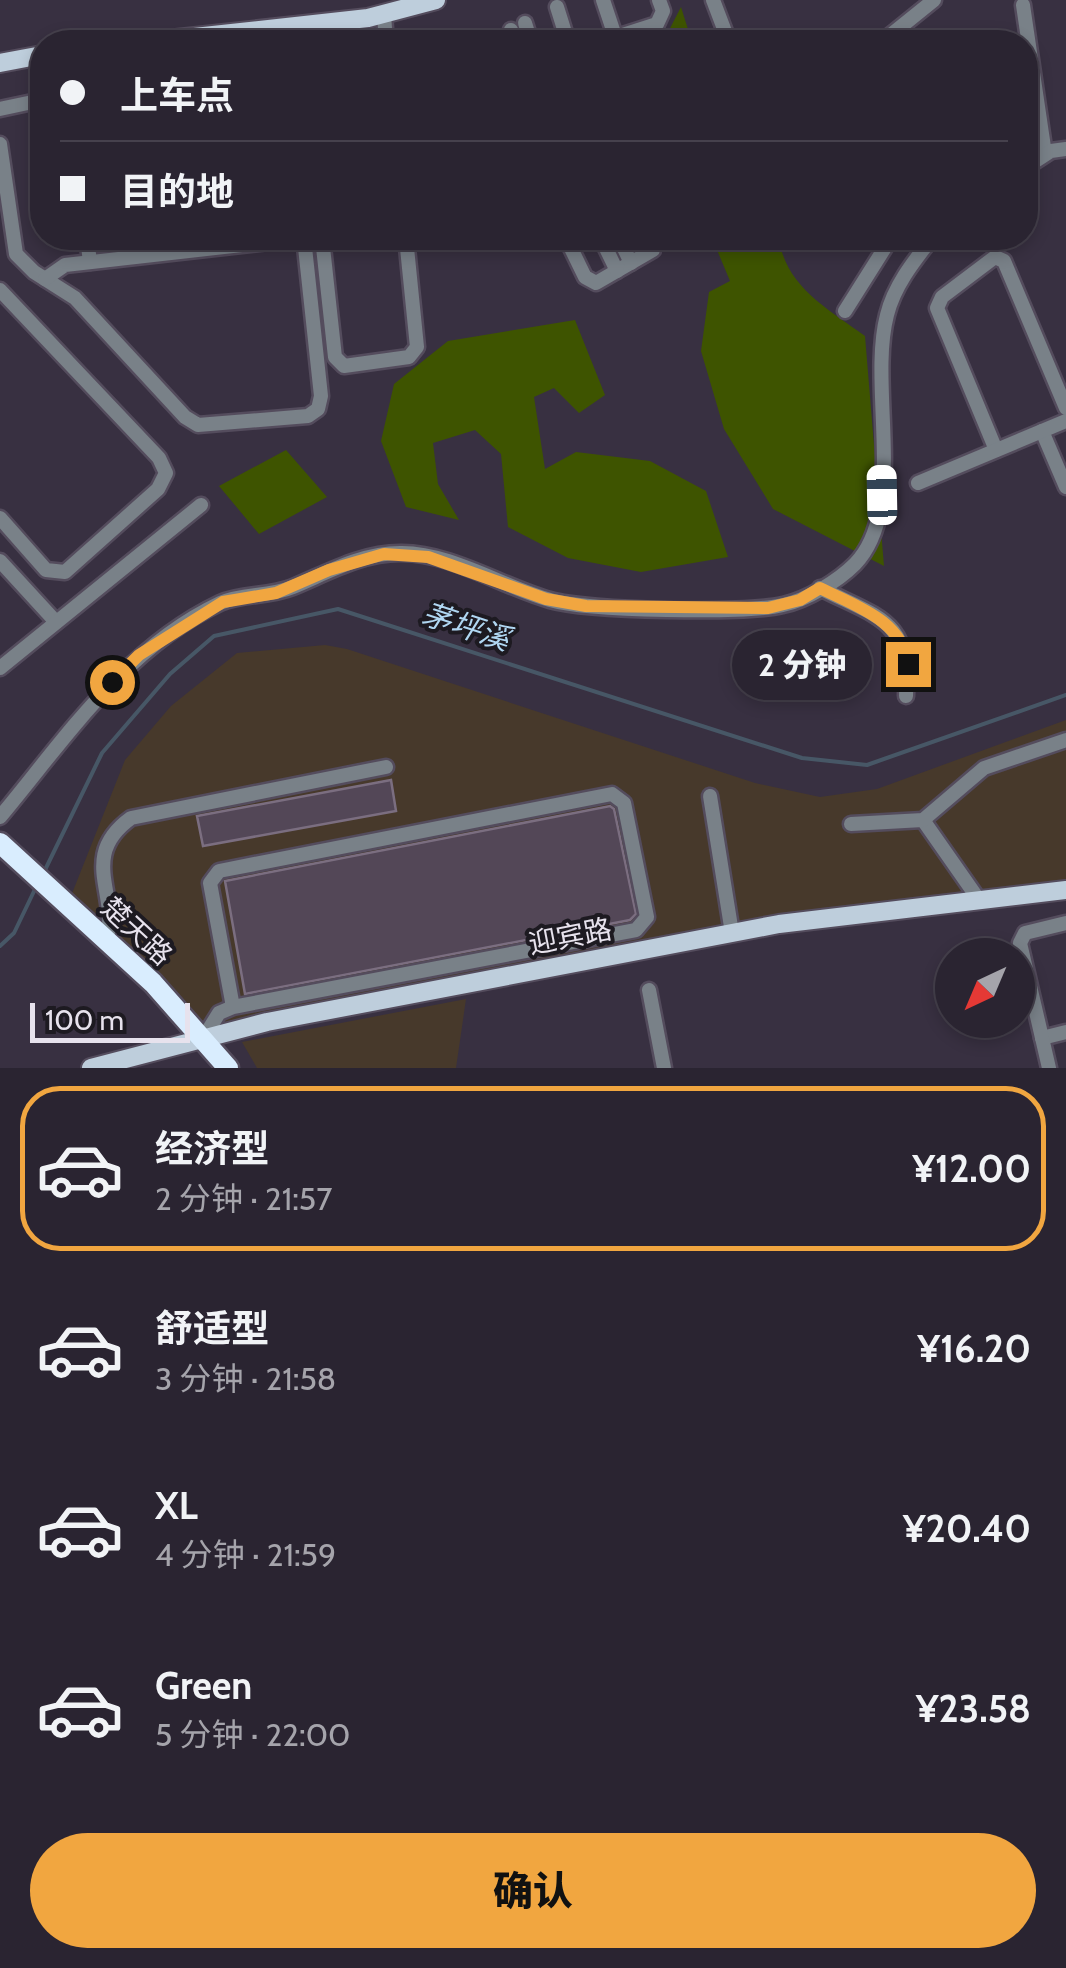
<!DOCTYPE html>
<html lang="zh">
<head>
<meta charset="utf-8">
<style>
  body { margin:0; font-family:Cabin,"Noto Sans SC",sans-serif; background:#36303d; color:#f1f3f6; height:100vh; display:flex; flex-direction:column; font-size:38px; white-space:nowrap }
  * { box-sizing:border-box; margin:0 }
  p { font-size:32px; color:#a5a4ab }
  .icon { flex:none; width:55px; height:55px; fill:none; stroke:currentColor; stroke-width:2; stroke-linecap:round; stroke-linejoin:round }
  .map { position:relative; height:1068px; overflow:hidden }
  .panel { display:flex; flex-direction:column; background:#2a2431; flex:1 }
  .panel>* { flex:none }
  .top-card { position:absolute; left:30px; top:30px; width:1008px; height:220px; border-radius:40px; box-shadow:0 5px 15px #0003,0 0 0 2px #46414d; display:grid; align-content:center; height:220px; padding:0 30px; background:#2a2431 }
  .needle { width:65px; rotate:224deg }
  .tools { position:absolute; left:935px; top:938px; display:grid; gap:20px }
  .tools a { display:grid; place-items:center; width:100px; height:100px; border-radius:50%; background:#2a2431; box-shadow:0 5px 15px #0003,0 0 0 2px #46414d; font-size:50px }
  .scale { position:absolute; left:30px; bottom:25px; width:160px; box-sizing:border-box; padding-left:10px; border:5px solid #e7e2ed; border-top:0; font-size:28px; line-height:35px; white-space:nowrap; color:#e7e2ed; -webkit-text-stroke:8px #1d1a21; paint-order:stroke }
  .end { position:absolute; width:45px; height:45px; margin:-22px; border:12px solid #f1a640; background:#111; box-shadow:0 0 0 5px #111 }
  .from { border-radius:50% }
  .bubble { position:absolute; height:70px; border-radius:35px; background:#2a2431; box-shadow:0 5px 15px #0003,0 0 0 2px #46414d; font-size:32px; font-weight:800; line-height:70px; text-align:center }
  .car { position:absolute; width:30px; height:60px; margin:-30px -15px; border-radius:12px; box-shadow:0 0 8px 2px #0007; background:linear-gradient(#fff 24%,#345 0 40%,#fff 0 76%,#345 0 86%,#fff 0) }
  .top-card b { display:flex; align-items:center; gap:35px; height:95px; font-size:38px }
  .top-card b+b { border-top:2px solid #46414d }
  .top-card i { width:25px; height:25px; background:#f1f3f6 }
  ul { padding:18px 0 0; list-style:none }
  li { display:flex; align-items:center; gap:30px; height:165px; margin:0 20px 15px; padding:0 10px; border:5px solid transparent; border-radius:40px }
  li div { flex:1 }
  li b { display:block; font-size:38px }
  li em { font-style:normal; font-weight:800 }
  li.on { border-color:#f1a640 }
  li>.icon { width:90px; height:90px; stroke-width:1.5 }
  .action { display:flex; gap:20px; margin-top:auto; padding:20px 30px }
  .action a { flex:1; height:115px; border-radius:60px; background:#f1a640; color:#111; font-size:40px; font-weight:800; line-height:115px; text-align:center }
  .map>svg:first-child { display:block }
</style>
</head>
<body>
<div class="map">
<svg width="1066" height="1068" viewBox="0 0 1066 1068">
  <rect width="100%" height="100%" fill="#383041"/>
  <g fill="#47392b">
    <polygon points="325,645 347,649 755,783 820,797 877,789 1066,720 1066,880 919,897 206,1029 71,896 125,760 171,706 237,653"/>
    <polygon points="466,999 456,1068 257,1068 242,1042"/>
  </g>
  <g fill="#3e5400">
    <polygon points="681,7 692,42 665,42 665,38"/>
    <path d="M712 238H779C785 286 828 309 865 336L884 566 773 509 724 429 701 351 709 292 730 281Z"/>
    <polygon points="575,320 605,395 579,413 554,388 534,397 545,469 576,452 650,461 706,491 728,557 641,572 568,558 508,527 501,454 475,430 433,443 438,484 459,520 406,507 381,441 394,384 448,341"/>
    <polygon points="286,450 327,497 259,534 219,486"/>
  </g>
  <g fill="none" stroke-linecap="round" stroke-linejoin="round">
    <g stroke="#475766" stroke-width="4">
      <polyline points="44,872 102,753 170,674 214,636 338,609 802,758 867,765 1066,695"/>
      <polyline points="0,946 14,933 37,885"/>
    </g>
  </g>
  <g fill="#534757" stroke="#7b6e80" stroke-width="2.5">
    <polygon points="391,780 396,811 203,846 197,816"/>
    <polygon points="610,806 614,809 636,914 630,920 245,994 225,881"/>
  </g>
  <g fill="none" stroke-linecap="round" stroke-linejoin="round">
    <defs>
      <g id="minor">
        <polyline points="603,0 617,42"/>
        <polyline points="713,0 729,42"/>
        <polyline points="1023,5 1045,154"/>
        <polyline points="557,7 568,42"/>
        <polyline points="384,15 386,42"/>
        <polyline points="525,23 531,42"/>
        <polyline points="511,30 515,42"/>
        <polyline points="601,42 657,24 663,11 659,0"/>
        <polyline points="882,42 934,0"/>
        <polyline points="0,109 42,100"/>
        <polyline points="0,144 16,254 34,272 75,298 185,417 198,425 308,416 318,409 321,396 304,238"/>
        <polyline points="1025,168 1051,151 1066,149"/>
        <polyline points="87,238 90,262"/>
        <polyline points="322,238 335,357 344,366 409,357 417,347 406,238"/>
        <polyline points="566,238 585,277 596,283 653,250 654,238"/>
        <polyline points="601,238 617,271"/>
        <polyline points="619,238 631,263"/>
        <polyline points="845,242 849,238"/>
        <polyline points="45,279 65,265 304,238"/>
        <polyline points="0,290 159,458 166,473 158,489 65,572 46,570 0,518"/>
        <polyline points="845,311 891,238"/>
        <polyline points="1042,431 1066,487"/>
        <polyline points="996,450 937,308 942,297 995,257 1004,261 1066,408"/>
        <polyline points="918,483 1066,421"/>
        <polyline points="0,561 56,622"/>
        <path d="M820 588C881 619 910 619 906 696"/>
        <polyline points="0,668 201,505"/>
        <polyline points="710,796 732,933"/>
        <path d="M0 817C65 739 125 648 220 603 242 593 269 597 293 587 327 573 361 553 400 553 450 552 503 587 550 600 588 611 745 614 783 605 807 600 838 581 855 564 908 509 868 387 887 315 894 286 914 261 932 238"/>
        <polyline points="923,820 979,900"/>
        <polyline points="851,824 923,820 984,768 1066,740"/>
        <path d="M106 940C121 896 77 857 131 818L386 767"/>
        <polyline points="649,990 664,1068"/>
        <polyline points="204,1037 219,1013 233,1007 636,930 647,917 624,803 612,794 219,871 210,883 233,1007"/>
        <polyline points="1042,1038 1066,1032"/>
        <polyline points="1049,1068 1020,943 1025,933 1066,923"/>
      </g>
      <g id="major">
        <polyline points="148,42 368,18 436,0"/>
        <polyline points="0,63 42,55"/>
        <polyline points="91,1068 267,1022 779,924 1066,890"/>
      </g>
      <polyline id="highway" points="0,843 153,983 228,1068"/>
    </defs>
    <use href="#minor" stroke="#544c5d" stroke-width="19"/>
    <use href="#major" stroke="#544c5d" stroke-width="22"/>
    <use href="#highway" stroke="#544c5d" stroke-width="25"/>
    <use href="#minor" stroke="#798188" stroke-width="14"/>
    <use href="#major" stroke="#becedc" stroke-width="18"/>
    <use href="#highway" stroke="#d9edfe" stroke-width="20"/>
  </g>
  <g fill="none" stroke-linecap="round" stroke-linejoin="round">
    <path stroke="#f1a640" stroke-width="12" d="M112 682 139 655 223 602 276 593 329 570 384 554 428 557 546 599 586 606 768 608 800 600 820 588C855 606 902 620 908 664"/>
  </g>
  <g text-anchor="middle" stroke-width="8" stroke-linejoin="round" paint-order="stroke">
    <g font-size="28" fill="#e7e2ed" stroke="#1d1a21">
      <text transform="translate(137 931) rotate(43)" y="10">楚天路</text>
      <text transform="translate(570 936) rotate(-11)" y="10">迎宾路</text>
    </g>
    <g font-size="30" font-style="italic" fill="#b0d7f2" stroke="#1d1a21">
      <text transform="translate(466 627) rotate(18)" y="10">茅坪溪</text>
    </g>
  </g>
</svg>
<div class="tools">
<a><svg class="needle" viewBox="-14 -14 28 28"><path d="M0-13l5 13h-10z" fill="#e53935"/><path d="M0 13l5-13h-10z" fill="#a5a4ab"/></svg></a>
</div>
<div class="scale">100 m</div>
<i class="end from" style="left:112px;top:682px"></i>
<i class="end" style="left:908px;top:664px"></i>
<div class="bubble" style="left:732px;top:630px;width:140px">2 分钟</div>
<i class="car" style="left:882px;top:495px;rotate:359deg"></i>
<div class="top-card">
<b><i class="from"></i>上车点</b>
<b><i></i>目的地</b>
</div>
</div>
<section class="panel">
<ul>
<li class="on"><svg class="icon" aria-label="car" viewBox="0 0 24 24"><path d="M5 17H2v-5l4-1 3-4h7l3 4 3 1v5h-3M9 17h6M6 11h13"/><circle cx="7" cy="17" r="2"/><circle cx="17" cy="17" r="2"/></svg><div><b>经济型</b><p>2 分钟 · 21:57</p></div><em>¥12.00</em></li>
<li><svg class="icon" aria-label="car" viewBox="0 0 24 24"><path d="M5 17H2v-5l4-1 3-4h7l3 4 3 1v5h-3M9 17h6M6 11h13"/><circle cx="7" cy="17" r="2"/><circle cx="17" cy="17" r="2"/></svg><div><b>舒适型</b><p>3 分钟 · 21:58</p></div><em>¥16.20</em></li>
<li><svg class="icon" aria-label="car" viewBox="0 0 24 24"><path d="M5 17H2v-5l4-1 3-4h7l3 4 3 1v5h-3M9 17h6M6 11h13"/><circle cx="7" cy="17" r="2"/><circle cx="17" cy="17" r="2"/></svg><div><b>XL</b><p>4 分钟 · 21:59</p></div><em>¥20.40</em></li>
<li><svg class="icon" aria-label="car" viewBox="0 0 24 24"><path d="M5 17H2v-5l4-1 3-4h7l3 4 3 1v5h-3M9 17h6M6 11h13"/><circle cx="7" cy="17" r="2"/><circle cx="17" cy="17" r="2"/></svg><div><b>Green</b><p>5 分钟 · 22:00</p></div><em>¥23.58</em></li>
</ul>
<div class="action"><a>确认</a></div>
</section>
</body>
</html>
